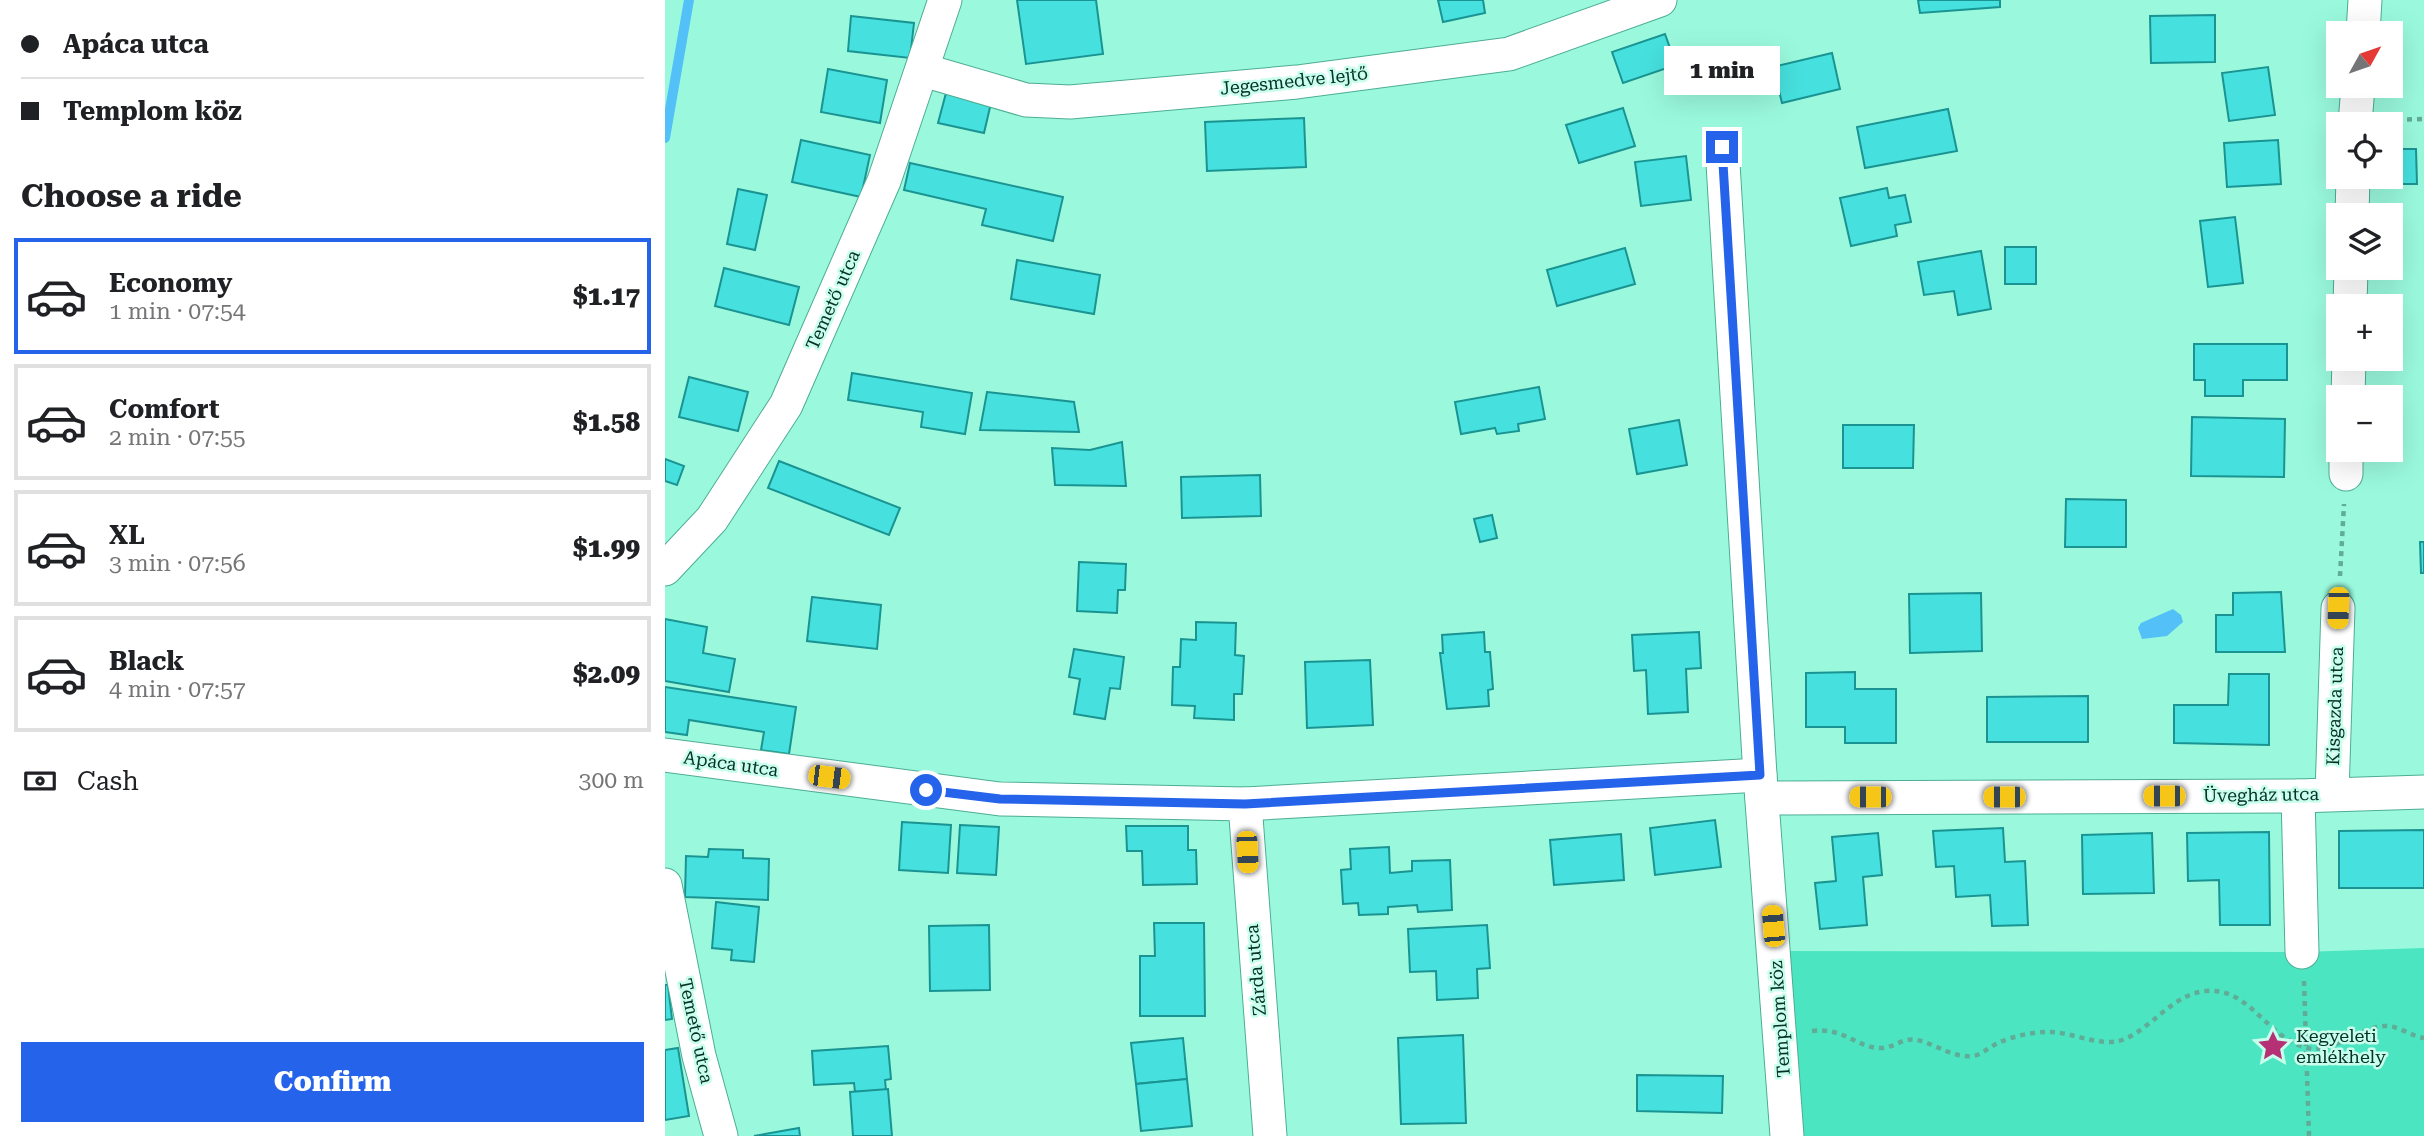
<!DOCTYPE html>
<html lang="en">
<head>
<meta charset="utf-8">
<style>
  body { margin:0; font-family:"Roboto Serif",serif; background:#f2f2f2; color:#202124; height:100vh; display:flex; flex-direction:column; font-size:26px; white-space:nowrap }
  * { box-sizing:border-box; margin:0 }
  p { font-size:23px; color:#757577 }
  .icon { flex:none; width:38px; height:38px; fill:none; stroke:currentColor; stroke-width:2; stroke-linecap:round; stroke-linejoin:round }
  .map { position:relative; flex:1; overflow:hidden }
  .sheet { display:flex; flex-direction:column; background:#fff; width:665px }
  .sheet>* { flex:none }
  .guide { display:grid; align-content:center; height:154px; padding:0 21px; background:#fff }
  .needle { width:46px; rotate:50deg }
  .tools { position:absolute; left:1661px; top:21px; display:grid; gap:14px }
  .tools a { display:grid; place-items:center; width:77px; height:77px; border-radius:0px; background:#fff; box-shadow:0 7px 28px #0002; font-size:35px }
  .end { position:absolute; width:32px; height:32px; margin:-16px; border:9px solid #2563eb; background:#fff; box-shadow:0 0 0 4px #fff }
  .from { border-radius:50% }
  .bubble { position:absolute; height:49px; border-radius:0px; background:#fff; box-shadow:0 7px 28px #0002; font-size:23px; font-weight:800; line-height:49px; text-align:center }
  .car { position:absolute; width:21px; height:42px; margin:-21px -10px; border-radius:9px; box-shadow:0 0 5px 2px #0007; background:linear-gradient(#f5c518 24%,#345 0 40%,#f5c518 0 76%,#345 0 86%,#f5c518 0) }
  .guide b { display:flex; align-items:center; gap:24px; height:66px; font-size:26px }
  .guide b+b { border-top:2px solid #e0e0e0 }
  .guide i { width:18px; height:18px; background:#202124 }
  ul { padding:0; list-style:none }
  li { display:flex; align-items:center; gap:21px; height:116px; margin:0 14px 10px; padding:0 7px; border:4px solid #e0e0e0; border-radius:0px }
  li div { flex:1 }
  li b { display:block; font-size:26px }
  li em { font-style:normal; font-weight:800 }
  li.active { border-color:#2563eb }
  li>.icon { width:63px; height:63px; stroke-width:1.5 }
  h2 { padding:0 21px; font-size:32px; line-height:84px }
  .pay { display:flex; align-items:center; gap:18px; height:77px; padding:0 21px; font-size:26px }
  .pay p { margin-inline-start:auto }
  .cta { display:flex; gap:14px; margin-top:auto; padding:14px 21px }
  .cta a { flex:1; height:80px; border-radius:0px; background:#2563eb; color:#fff; font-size:28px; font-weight:800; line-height:80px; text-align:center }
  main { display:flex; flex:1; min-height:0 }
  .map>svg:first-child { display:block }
</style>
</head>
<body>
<main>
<section class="sheet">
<div class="guide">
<b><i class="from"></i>Apáca utca</b>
<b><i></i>Templom köz</b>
</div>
<h2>Choose a ride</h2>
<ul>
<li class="active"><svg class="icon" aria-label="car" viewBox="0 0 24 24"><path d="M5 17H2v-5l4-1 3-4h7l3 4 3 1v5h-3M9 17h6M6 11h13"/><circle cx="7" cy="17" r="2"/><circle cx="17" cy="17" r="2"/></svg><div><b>Economy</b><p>1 min · 07:54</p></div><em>$1.17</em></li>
<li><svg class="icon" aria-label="car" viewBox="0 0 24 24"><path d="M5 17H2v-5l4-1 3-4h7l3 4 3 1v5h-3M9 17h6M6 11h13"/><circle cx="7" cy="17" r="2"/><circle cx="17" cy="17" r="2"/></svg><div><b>Comfort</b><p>2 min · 07:55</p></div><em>$1.58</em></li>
<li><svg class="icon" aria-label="car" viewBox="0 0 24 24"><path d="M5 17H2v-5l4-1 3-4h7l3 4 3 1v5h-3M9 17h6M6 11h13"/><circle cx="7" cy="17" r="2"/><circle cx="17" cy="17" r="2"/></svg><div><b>XL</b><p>3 min · 07:56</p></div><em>$1.99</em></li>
<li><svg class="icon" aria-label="car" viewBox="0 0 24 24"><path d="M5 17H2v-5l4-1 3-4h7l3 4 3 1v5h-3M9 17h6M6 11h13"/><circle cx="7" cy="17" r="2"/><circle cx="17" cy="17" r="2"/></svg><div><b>Black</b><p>4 min · 07:57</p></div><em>$2.09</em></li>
</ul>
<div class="pay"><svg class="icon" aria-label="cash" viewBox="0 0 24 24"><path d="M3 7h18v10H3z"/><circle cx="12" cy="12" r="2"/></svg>Cash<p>300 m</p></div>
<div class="cta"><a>Confirm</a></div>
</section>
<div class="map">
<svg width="1759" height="1136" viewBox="0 0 1759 1136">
  <rect width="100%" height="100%" fill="#9af9dd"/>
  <polygon fill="#4ce5c1" points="1759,948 1759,1136 1122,1136 1110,951 1637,952"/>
  <polygon fill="#53c1f7" points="1508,609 1516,615 1518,622 1502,636 1477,639 1473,628 1476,623"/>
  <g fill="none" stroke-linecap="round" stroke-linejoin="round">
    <polyline stroke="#53c1f7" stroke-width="10" points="0,138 24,0"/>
  </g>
  <g fill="#46e1de" stroke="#1a9492" stroke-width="2">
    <polygon points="352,0 431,0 438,54 361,64"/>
    <polygon points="773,0 818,0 820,13 778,22"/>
    <polygon points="1253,0 1335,0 1335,7 1255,13"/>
    <polygon points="1550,15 1550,62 1486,63 1485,16"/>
    <polygon points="186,16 249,23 245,58 183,51"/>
    <polygon points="1000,34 1011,65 958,83 947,52"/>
    <polygon points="1167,53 1175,89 1117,103 1108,67"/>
    <polygon points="1603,67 1610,115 1564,121 1557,73"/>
    <polygon points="163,69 222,80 215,123 156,112"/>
    <polygon points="281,93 326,103 319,133 273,123"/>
    <polygon points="958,108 970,146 914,163 901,125"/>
    <polygon points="1283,109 1292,151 1200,168 1192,127"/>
    <polygon points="639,118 641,167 542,171 540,122"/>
    <polygon points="136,140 205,155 196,197 127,182"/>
    <polygon points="1613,140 1616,184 1562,187 1559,143"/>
    <polygon points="1726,149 1751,149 1752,184 1724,184"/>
    <polygon points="1021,156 1026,200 976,206 970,162"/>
    <polygon points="245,163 398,197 388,241 317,225 321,209 239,190"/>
    <polygon points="1222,188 1224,198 1240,195 1246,222 1230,225 1232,236 1186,246 1175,198"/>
    <polygon points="73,189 102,195 90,250 62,244"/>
    <polygon points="1570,217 1578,283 1543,287 1535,221"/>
    <rect x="1340" y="247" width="31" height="37"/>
    <polygon points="960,248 970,284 892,306 882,270"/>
    <polygon points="1316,251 1326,309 1293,315 1289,291 1259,295 1253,262"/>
    <polygon points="352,260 435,275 429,314 346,299"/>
    <polygon points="59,268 134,287 124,325 50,306"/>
    <polygon points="1529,344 1622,344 1622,380 1578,380 1578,396 1540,396 1540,380 1529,380"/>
    <polygon points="187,373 307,393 300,434 256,427 258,412 183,400"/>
    <polygon points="24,377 83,392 73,431 14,417"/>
    <polygon points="874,387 880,419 853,424 854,431 832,434 830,428 796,434 790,402"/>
    <polygon points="322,392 409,402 414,432 315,430"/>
    <polygon points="1527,417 1620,419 1619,477 1526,476"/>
    <polygon points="1014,420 1022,465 972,474 964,429"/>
    <polygon points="1178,425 1249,425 1248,468 1178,468"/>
    <polygon points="457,442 461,486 390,485 387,448 425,450"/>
    <polygon points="0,459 19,466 12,485 0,481"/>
    <polygon points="114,461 235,508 224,535 103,488"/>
    <polygon points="595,475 596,516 517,518 516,477"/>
    <polygon points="1401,499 1461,500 1461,547 1400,547"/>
    <polygon points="827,515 832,538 815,542 809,519"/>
    <polygon points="1755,542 1759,542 1759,573 1756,573"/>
    <polygon points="414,562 461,564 460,590 453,590 452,613 412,611"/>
    <polygon points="1616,592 1620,652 1551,652 1551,615 1568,615 1568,593"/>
    <polygon points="1316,593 1317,651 1245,653 1244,594"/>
    <polygon points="147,597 216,605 212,649 142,641"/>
    <polygon points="0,619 42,627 38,653 70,659 64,692 0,681"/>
    <polygon points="531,622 571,623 570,655 579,656 577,694 569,694 569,720 529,718 530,706 507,705 508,667 515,667 516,639 531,640"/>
    <polygon points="819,632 820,652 825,652 828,689 823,690 824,706 782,709 775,653 778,653 777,635"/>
    <polygon points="1034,632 1036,668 1021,669 1023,712 983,714 981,670 969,671 967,635"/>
    <polygon points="409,649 459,657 455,689 445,688 440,719 409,714 415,679 404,677"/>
    <polygon points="705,660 708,725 642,728 640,662"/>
    <polygon points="1190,672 1190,689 1231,689 1231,743 1180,743 1180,727 1141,727 1141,673"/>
    <polygon points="1564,674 1604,674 1604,745 1509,743 1509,705 1563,705"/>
    <polygon points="0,687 131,707 124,754 96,750 99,732 24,720 22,735 0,732"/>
    <polygon points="1423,696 1423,742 1322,742 1322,697"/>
    <polygon points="1050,820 1056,867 990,875 985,828"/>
    <polygon points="237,822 286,825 283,873 234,870"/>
    <polygon points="295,825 334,827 331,875 292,873"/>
    <polygon points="461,826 523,826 523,850 531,850 532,884 478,885 477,851 462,851"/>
    <polygon points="1338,828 1340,862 1360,861 1363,925 1327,926 1325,895 1291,897 1289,866 1271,867 1268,831"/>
    <polygon points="1759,830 1759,888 1674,888 1674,831"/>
    <polygon points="1604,832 1605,925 1555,925 1554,880 1523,881 1522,833"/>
    <polygon points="1213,833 1217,875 1198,877 1202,925 1155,929 1150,883 1171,881 1167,837"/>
    <polygon points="1487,833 1489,893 1418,894 1417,835"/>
    <polygon points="956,834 959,880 889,885 885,840"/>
    <polygon points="724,847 725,873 747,871 747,861 785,860 787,910 753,912 752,905 723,907 723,914 694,915 693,903 678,904 676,870 686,869 685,849"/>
    <polygon points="44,849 78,850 78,858 104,859 103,900 20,897 21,856 43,857"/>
    <polygon points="51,902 94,907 89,962 66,960 67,950 47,948"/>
    <polygon points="489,923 539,923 540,1016 475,1016 475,956 490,956"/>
    <polygon points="324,925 325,990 265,991 264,926"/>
    <polygon points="822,925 825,968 812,969 813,998 772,1000 771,971 745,972 743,929"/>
    <polygon points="0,985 3,985 7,1019 0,1020"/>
    <polygon points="798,1035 801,1123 736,1124 733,1038"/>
    <polygon points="518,1038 522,1079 471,1084 466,1043"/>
    <polygon points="223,1046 226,1079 220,1080 221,1090 190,1092 189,1083 149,1085 147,1051"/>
    <polygon points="13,1048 24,1116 0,1120 0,1050"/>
    <polygon points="972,1075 1058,1076 1057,1113 972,1111"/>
    <polygon points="522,1079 527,1126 476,1131 471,1084"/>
    <polygon points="223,1089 227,1136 188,1136 185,1092"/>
    <polygon points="134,1128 135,1136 89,1136"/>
  </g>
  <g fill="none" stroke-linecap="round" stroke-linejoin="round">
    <defs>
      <g id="minor">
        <polyline points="1698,33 1700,0"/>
        <polyline points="258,70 361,100 405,102 632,82 844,54 995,0"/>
        <polyline points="1690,124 1693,86"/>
        <polyline points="1057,147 1095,775 1122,1136"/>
        <polyline points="1687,215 1688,177"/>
        <polyline points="1685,306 1686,268"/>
        <polyline points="1683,397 1684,359"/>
        <polyline points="1681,474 1681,450"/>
        <polyline points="0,569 47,519 121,405 219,181 280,0"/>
        <polyline points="0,755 335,799 580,804 1095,775"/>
        <polyline points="1667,794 1673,608"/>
        <polyline points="1633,796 1637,952"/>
        <polyline points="1097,798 1633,796 1759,792"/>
        <polyline points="580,804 605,1136"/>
        <polyline points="0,885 34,1056 56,1136"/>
      </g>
    </defs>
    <use href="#minor" stroke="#4dad94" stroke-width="35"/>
    <g stroke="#61ac97" stroke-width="4.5" stroke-dasharray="5 5" stroke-linecap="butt">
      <polyline points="1722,120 1759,119"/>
      <polyline points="1675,576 1679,504"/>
      <polyline points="1639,981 1644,1136"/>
      <path d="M1147 1031C1180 1027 1193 1049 1217 1048 1231 1047 1238 1037 1252 1040 1271 1044 1287 1058 1308 1056 1316 1055 1323 1048 1331 1044 1345 1037 1366 1032 1382 1032 1407 1031 1436 1049 1460 1039 1489 1026 1508 994 1541 991 1584 987 1601 1036 1639 1047 1664 1056 1693 1028 1719 1026 1733 1025 1745 1036 1759 1038"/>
      <polyline points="1609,1044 1616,1035"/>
    </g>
    <use href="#minor" stroke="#fff" stroke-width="33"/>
  </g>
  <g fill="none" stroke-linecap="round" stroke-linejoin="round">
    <polyline stroke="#2563eb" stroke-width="9" points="261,790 335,799 580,804 1095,775 1057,147"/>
  </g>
  <defs>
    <symbol id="sight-bare" viewBox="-9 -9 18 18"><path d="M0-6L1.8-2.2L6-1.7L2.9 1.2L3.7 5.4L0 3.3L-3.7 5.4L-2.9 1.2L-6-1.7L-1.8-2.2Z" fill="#b53075" stroke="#c8feec" stroke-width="2.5" paint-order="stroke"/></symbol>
  </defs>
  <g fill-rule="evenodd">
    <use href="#sight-bare" x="1586" y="1024" width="44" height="44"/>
  </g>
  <g text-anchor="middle" stroke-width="5" stroke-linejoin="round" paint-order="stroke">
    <g font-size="18" fill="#063127" stroke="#c8feec">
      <text transform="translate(629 81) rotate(-6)" y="6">Jegesmedve lejtő</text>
      <text transform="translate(168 300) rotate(-66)" y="6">Temető utca</text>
      <text transform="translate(1670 706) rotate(-88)" y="6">Kisgazda utca</text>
      <text transform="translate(66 764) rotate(8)" y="6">Apáca utca</text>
      <text transform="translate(1596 795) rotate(-1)" y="6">Üvegház utca</text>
      <text transform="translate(591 970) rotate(-95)" y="6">Zárda utca</text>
      <text transform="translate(1115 1019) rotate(-94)" y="6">Templom köz</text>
      <text transform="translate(31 1031) rotate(78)" y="6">Temető utca</text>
    </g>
    <g font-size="18" fill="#063127" stroke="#c8feec" text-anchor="start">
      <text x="1631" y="1042">Kegyeleti<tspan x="1631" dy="21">emlékhely</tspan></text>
    </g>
  </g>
</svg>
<div class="tools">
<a><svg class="needle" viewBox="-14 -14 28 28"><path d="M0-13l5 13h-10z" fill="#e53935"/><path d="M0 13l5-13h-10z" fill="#757577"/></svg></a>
<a><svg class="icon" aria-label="locate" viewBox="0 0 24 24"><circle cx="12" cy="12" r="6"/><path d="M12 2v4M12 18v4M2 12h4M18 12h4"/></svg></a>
<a><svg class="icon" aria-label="layers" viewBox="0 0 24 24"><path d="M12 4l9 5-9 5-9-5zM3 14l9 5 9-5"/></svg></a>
<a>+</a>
<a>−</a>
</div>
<i class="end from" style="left:261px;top:790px"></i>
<i class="end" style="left:1057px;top:147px"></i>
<div class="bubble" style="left:999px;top:46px;width:116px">1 min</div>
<i class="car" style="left:1673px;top:608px;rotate:182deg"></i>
<i class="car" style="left:164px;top:777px;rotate:97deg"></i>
<i class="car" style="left:1499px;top:796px;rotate:270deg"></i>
<i class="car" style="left:1205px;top:797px;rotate:270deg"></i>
<i class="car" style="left:1339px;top:797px;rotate:270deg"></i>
<i class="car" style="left:582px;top:852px;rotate:177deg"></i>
<i class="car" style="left:1108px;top:926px;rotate:355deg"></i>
</div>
</main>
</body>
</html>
